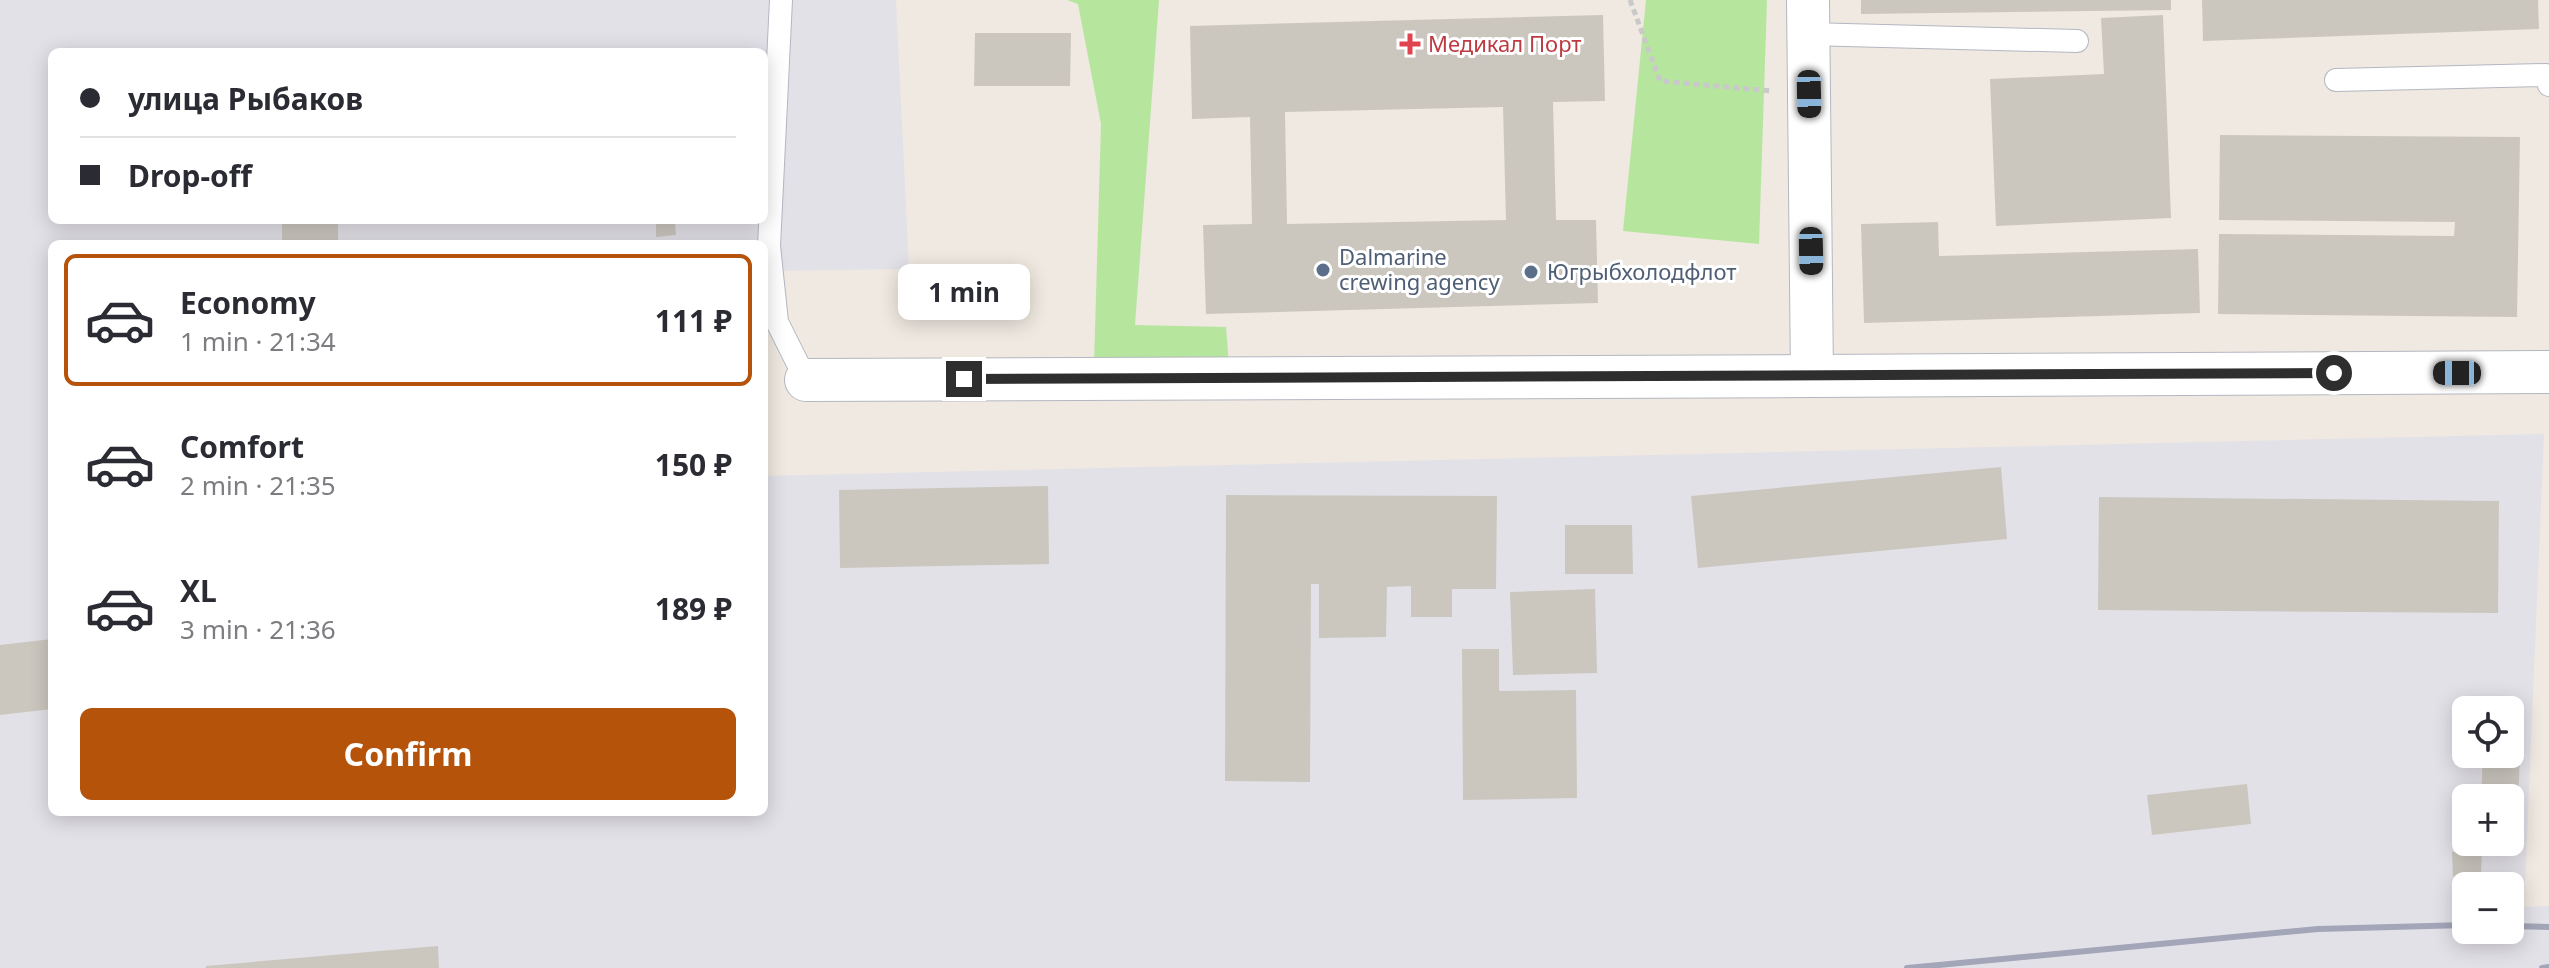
<!DOCTYPE html>
<html lang="en">
<head>
<meta charset="utf-8">
<style>
  body { margin:0; font-family:"Noto Sans",sans-serif; background:#f7f7f7; color:#2b2b33; height:100vh; display:flex; flex-direction:column; font-size:30px; white-space:nowrap }
  * { box-sizing:border-box; margin:0 }
  p { font-size:26px; color:#7c7c81 }
  .icon { flex:none; width:44px; height:44px; fill:none; stroke:currentColor; stroke-width:2; stroke-linecap:round; stroke-linejoin:round }
  .map { position:relative; flex:1; overflow:hidden }
  .drawer { position:absolute; left:48px; top:240px; width:720px; height:576px; display:flex; flex-direction:column; background:#fff; border-radius:12px; box-shadow:0 4px 20px #0003 }
  .drawer>* { flex:none }
  .banner { position:absolute; left:48px; top:48px; width:720px; height:176px; border-radius:12px; box-shadow:0 4px 20px #0003; display:grid; align-content:center; height:176px; padding:0 32px; background:#fff }
  .tools { position:absolute; left:2452px; top:696px; display:grid; gap:16px }
  .tools a { display:grid; place-items:center; width:72px; height:72px; border-radius:12px; background:#fff; box-shadow:0 4px 20px #0003; font-size:40px }
  .end { position:absolute; width:36px; height:36px; margin:-18px; border:10px solid #2e2e2e; background:#fff; box-shadow:0 0 0 4px #fff }
  .from { border-radius:50% }
  .bubble { position:absolute; height:56px; border-radius:12px; background:#fff; box-shadow:0 4px 20px #0003; font-size:26px; font-weight:700; line-height:56px; text-align:center }
  .car { position:absolute; width:24px; height:48px; margin:-24px -12px; border-radius:10px; box-shadow:0 0 6px 2px #0007; background:linear-gradient(#222 24%,#8ab4d8 0 40%,#222 0 76%,#8ab4d8 0 86%,#222 0) }
  .banner b { display:flex; align-items:center; gap:28px; height:76px; font-size:30px }
  .banner b+b { border-top:2px solid #e1e1e2 }
  .banner i { width:20px; height:20px; background:#2b2b33 }
  ul { padding:14px 0 0; list-style:none }
  li { display:flex; align-items:center; gap:24px; height:132px; margin:0 16px 12px; padding:0 16px; border:4px solid transparent; border-radius:12px }
  li div { flex:1 }
  li b { display:block; font-size:30px }
  li em { font-style:normal; font-weight:700 }
  li.on { border-color:#b45309 }
  li>.icon { width:72px; height:72px; stroke-width:1.5 }
  .cta { display:flex; gap:16px; margin-top:auto; padding:16px 32px }
  .cta a { flex:1; height:92px; border-radius:12px; background:#b45309; color:#fff; font-size:32px; font-weight:700; line-height:92px; text-align:center }
  .map>svg:first-child { display:block }
</style>
</head>
<body>
<div class="map">
<svg width="2549" height="968" viewBox="0 0 2549 968">
  <rect width="100%" height="100%" fill="#efe9e1"/>
  <path fill="#e3e1e8" fill-rule="evenodd" d="M0 0H896L909 269 764 271V244H52V812H764V476L2544 434 2524 907 2549 906V968H0ZM52 52H764V220H52ZM2466 710H2510V754H2466ZM2466 798H2510V842H2466ZM2466 886H2510V930H2466Z"/>
  <g fill="#b6e59e">
    <polygon points="1067,0 1159,0 1135,325 1226,327 1229,365 1094,365 1101,124 1078,4"/>
    <polygon points="1646,0 1767,0 1759,244 1623,231"/>
  </g>
  <g fill="#cbc7bf" fill-rule="evenodd">
    <polygon points="1861,0 2171,0 2171,10 1861,14"/>
    <polygon points="2202,0 2538,0 2539,29 2203,41"/>
    <path d="M1603 15 1605 101 1553 102 1556 220H1596L1598 303 1206 314 1203 225 1252 224 1250 117 1192 119 1190 26ZM1503 107 1506 220 1287 224 1285 112Z"/>
    <polygon points="2163,15 2171,218 1996,226 1990,79 2104,74 2101,18"/>
    <polygon points="975,33 1071,33 1070,86 974,86"/>
    <polygon points="2220,135 2520,137 2517,317 2218,314 2219,234 2454,236 2455,222 2219,220"/>
    <rect x="282" y="220" width="56" height="24"/>
    <polygon points="1938,222 1939,256 2198,249 2200,313 1864,323 1861,224"/>
    <polygon points="675,223 676,235 656,237 656,224"/>
    <polygon points="2001,467 2007,539 1698,568 1691,496"/>
    <polygon points="1048,486 1049,564 840,568 839,490"/>
    <polygon points="1226,495 1497,496 1496,589 1452,589 1452,617 1411,617 1411,586 1387,587 1386,637 1319,638 1319,584 1311,584 1310,782 1225,781"/>
    <polygon points="2099,497 2499,501 2498,613 2098,610"/>
    <polygon points="1565,525 1632,525 1633,574 1565,574"/>
    <polygon points="1595,589 1597,673 1513,675 1510,592"/>
    <polygon points="52,639 52,709 0,715 0,645"/>
    <polygon points="1462,649 1499,649 1499,691 1576,690 1577,798 1463,800"/>
    <polygon points="764,702 767,702 768,748 764,749"/>
    <polygon points="2510,728 2521,728 2518,807 2510,807 2510,798 2481,798 2483,754 2510,754"/>
    <polygon points="2247,784 2251,824 2152,835 2147,795"/>
    <polygon points="2482,851 2481,875 2453,877 2452,852"/>
    <polygon points="438,946 439,968 206,968 206,966"/>
  </g>
  <g fill="none" stroke-linecap="round" stroke-linejoin="round">
    <defs>
      <g id="service">
        <polyline points="781,0 769,246 777,322 806,380"/>
        <polyline points="1808,34 2077,41"/>
        <polyline points="2336,80 2546,75 2549,85"/>
      </g>
      <g id="minor">
        <polyline points="1808,0 1812,376 2549,372"/>
        <polyline points="806,380 1812,376"/>
      </g>
    </defs>
    <use href="#service" stroke="#b4b7c1" stroke-width="24"/>
    <use href="#minor" stroke="#b4b7c1" stroke-width="44"/>
    <polyline stroke="#c9c9c9" stroke-width="5" stroke-dasharray="6 4" stroke-linecap="butt" points="1630,0 1660,81 1772,91"/>
    <use href="#service" stroke="#fff" stroke-width="22"/>
    <use href="#minor" stroke="#fff" stroke-width="42"/>
    <g stroke="#a3a6b8" stroke-width="6">
      <polyline points="2510,926 2549,927"/>
      <polyline points="1907,968 2318,929 2466,925"/>
      <polyline points="2542,968 2549,967"/>
    </g>
  </g>
  <g fill="none" stroke-linecap="round" stroke-linejoin="round">
    <polyline stroke="#2e2e2e" stroke-width="10" points="964,379 2334,373"/>
  </g>
  <path fill="#e0444e" stroke="#fff" stroke-width="3" d="M1406 32h8v8h8v8h-8v8h-8v-8h-8v-8h8z"/>
  <g fill="#5c6f8a" stroke="#fff" stroke-width="3">
    <circle cx="1323" cy="270" r="8"/>
    <circle cx="1531" cy="272" r="8"/>
  </g>
  <g text-anchor="middle" stroke-width="6" stroke-linejoin="round" paint-order="stroke">
    <g font-size="22" fill="#be3a42" stroke="#fff" text-anchor="start">
      <text x="1428" y="52">Медикал Порт</text>
    </g>
    <g font-size="22" fill="#4e5e75" stroke="#fff" text-anchor="start">
      <text x="1339" y="265">Dalmarine<tspan x="1339" dy="25">crewing agency</tspan></text>
      <text x="1547" y="280">Югрыбхолодфлот</text>
    </g>
  </g>
</svg>
<div class="tools">
<a><svg class="icon" aria-label="locate" viewBox="0 0 24 24"><circle cx="12" cy="12" r="6"/><path d="M12 2v4M12 18v4M2 12h4M18 12h4"/></svg></a>
<a>+</a>
<a>−</a>
</div>
<i class="end from" style="left:2334px;top:373px"></i>
<i class="end" style="left:964px;top:379px"></i>
<div class="bubble" style="left:898px;top:264px;width:132px">1 min</div>
<i class="car" style="left:1809px;top:94px;rotate:179deg"></i>
<i class="car" style="left:1811px;top:251px;rotate:179deg"></i>
<i class="car" style="left:2457px;top:373px;rotate:270deg"></i>
<div class="banner">
<b><i class="from"></i>улица Рыбаков</b>
<b><i></i>Drop-off</b>
</div>
<section class="drawer">
<ul>
<li class="on"><svg class="icon" aria-label="car" viewBox="0 0 24 24"><path d="M5 17H2v-5l4-1 3-4h7l3 4 3 1v5h-3M9 17h6M6 11h13"/><circle cx="7" cy="17" r="2"/><circle cx="17" cy="17" r="2"/></svg><div><b>Economy</b><p>1 min · 21:34</p></div><em>111 ₽</em></li>
<li><svg class="icon" aria-label="car" viewBox="0 0 24 24"><path d="M5 17H2v-5l4-1 3-4h7l3 4 3 1v5h-3M9 17h6M6 11h13"/><circle cx="7" cy="17" r="2"/><circle cx="17" cy="17" r="2"/></svg><div><b>Comfort</b><p>2 min · 21:35</p></div><em>150 ₽</em></li>
<li><svg class="icon" aria-label="car" viewBox="0 0 24 24"><path d="M5 17H2v-5l4-1 3-4h7l3 4 3 1v5h-3M9 17h6M6 11h13"/><circle cx="7" cy="17" r="2"/><circle cx="17" cy="17" r="2"/></svg><div><b>XL</b><p>3 min · 21:36</p></div><em>189 ₽</em></li>
</ul>
<div class="cta"><a>Confirm</a></div>
</section>
</div>
</body>
</html>
